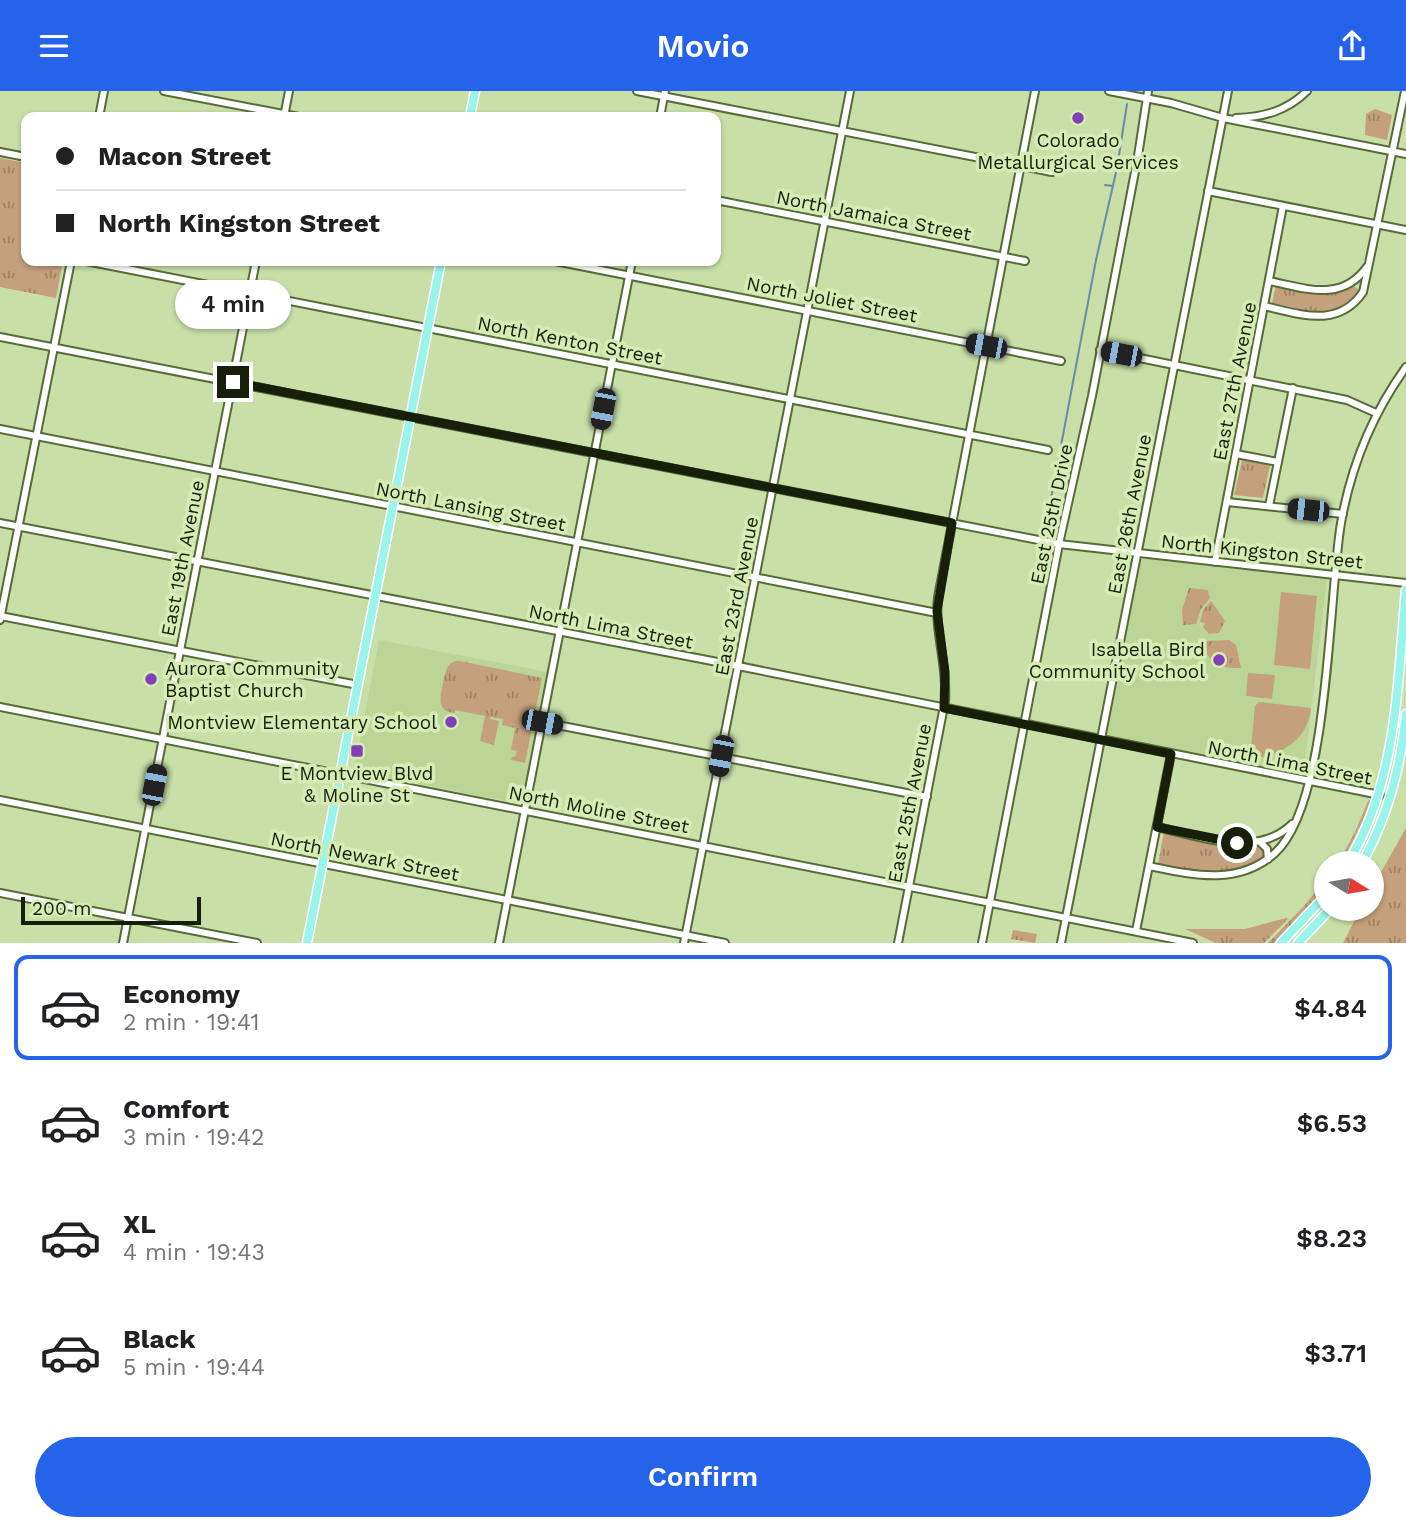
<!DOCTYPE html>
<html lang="en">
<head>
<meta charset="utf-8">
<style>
  body { margin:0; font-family:"Work Sans",sans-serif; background:#f6f6f6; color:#202124; height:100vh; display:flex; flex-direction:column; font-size:26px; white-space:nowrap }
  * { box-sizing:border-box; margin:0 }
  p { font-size:23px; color:#757577 }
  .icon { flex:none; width:38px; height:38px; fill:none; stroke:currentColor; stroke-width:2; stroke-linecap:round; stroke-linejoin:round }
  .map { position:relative; height:852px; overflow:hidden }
  .sheet { display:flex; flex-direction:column; background:#fff; flex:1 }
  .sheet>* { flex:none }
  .guide { position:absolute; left:21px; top:21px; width:700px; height:154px; border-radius:14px; box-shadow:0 2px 5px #0004; display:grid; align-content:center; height:154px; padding:0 35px; background:#fff }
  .needle { width:46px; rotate:101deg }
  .controls { position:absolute; left:1314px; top:760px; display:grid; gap:14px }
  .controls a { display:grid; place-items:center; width:70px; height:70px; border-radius:50%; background:#fff; box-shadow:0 2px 5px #0004; font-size:35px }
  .scale { position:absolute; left:21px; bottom:18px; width:180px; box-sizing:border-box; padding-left:7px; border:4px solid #171f0a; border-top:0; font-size:19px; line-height:24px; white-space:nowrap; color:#171f0a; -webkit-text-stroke:5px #d5ecb5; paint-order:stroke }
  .end { position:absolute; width:32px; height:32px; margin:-16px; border:9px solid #171f0a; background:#fff; box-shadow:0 0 0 4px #fff }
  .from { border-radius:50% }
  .bubble { position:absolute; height:49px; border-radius:24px; background:#fff; box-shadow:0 2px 5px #0004; font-size:23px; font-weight:600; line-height:49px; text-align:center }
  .car { position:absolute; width:21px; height:42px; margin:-21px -10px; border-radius:9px; box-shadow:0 0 5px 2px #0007; background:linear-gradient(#222 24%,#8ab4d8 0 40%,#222 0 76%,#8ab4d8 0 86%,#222 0) }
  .guide b { display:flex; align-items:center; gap:24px; height:66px; font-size:26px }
  .guide b+b { border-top:2px solid #e0e0e0 }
  .guide i { width:18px; height:18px; background:#202124 }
  ul { padding:12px 0 0; list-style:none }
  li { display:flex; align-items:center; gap:21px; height:105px; margin:0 14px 10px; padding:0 21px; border:4px solid transparent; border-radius:14px }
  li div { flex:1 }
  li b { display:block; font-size:26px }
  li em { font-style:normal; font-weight:600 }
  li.on { border-color:#2563eb }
  li>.icon { width:63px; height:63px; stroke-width:1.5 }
  .button { display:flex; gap:14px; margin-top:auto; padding:14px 35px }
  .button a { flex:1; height:80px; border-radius:42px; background:#2563eb; color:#fff; font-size:28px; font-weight:600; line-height:80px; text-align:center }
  header { display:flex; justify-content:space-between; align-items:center; height:91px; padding:0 35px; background:#2563eb; color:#fff; font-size:32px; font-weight:600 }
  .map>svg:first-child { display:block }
</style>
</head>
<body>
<header><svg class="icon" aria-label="menu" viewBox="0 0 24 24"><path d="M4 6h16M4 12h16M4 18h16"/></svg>Movio<svg class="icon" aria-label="share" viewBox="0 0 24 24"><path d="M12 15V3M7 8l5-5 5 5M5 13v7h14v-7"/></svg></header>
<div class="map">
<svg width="1406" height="852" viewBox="0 0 1406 852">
  <defs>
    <pattern id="grass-tufts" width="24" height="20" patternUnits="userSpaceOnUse" patternTransform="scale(1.75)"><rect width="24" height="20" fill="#c5a07c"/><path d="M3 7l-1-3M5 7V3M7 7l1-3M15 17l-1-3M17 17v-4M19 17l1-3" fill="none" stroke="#9f8264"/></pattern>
  </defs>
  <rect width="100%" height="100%" fill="#c8dfa8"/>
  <g fill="#bbd597">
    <polygon points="1141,467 1327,488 1303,688 1106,649"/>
    <polygon points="379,549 548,581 522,713 354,680"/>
  </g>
  <g fill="url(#grass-tufts)">
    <polygon points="1375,18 1392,24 1387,49 1365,44 1366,23"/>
    <polygon points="0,67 26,72 26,170 63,170 56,207 0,196"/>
    <path d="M1276 194C1302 199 1329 209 1354 195L1359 199C1342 233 1301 218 1272 212Z"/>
    <polygon points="1242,369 1270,374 1263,407 1234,404"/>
    <polygon points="1189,497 1208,499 1210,507 1201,518 1196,533 1183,534 1182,519"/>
    <polygon points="1211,510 1225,530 1219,542 1209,543 1203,536 1205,532 1200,531 1203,519"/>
    <path d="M1229 549 1236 554 1241 577C1221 578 1214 573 1202 557L1206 550Z"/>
    <path d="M460 570 542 587 525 672 511 669 512 666H515L517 660 511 659 515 637 502 634 503 628 490 626V628L499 630 494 654 480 650 485 625 455 619 454 622C448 621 443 620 441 613 439 608 445 578 449 574 453 570 455 570 460 570Z"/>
    <polygon points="1369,708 1371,713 1342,772 1338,772 1354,743"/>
    <polygon points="1406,737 1406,852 1343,852 1361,817 1372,817 1372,797"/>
    <path d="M1164 740 1243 756H1261L1265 764C1235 791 1193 779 1158 773Z"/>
    <path d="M1326 788C1326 806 1287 838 1274 852H1268L1304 815Z"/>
    <polygon points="1286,827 1288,828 1264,852 1216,852 1185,838 1245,838"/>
    <polygon points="1013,839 1037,843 1035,852 1011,848"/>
  </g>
  <g fill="#c5a07c">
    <polygon points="1281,501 1317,505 1310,578 1274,574"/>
    <polygon points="1248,582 1275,584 1272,608 1246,605"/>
    <path d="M1259 611 1311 617C1308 649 1280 666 1250 667L1255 615Z"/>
  </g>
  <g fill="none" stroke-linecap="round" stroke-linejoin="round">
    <g stroke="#668ca7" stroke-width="2">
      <polyline points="1105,94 1113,95"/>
      <polyline points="1050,434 1047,429 1096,169 1117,77 1127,13"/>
    </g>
    <defs>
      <g id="minor">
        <polyline points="164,0 299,26"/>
        <polyline points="637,0 1052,81"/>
        <polyline points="1109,0 1171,12 1223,27 1406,63"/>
        <polyline points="99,26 104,0"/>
        <polyline points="284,26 289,0"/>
        <polyline points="660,26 665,0"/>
        <path d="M1236 27C1264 26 1287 20 1307 0"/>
        <polyline points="0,61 26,66"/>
        <polyline points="1208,100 1406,139"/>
        <polyline points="716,109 1025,170"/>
        <polyline points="86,170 1048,359"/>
        <polyline points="555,170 1061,270"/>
        <path d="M1269 190C1305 197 1341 212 1367 176"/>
        <path d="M1264 215C1300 223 1338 238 1363 201L1405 0"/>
        <polyline points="0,246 1059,453 1406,492"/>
        <polyline points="1100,259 1347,309 1376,322"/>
        <polyline points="0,338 937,522"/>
        <polyline points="1236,363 1278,371"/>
        <polyline points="1227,411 1343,423"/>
        <polyline points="1269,415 1293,297"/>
        <polyline points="0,432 738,575 1380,704"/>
        <polyline points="1215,471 1283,115"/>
        <polyline points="0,525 358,594"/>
        <polyline points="0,529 71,170"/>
        <polyline points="0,616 1193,852"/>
        <polyline points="542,631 927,706"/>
        <polyline points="0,709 725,852"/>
        <path d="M1157 736C1199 745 1257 768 1292 733"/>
        <polyline points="1260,751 1267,758 1268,768"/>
        <path d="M1149 775C1193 784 1238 795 1275 762 1330 712 1328 508 1341 432 1351 375 1373 322 1406 276"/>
        <polyline points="0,802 257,852"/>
        <polyline points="1136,840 1171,663"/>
        <polyline points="123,852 256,170"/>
        <polyline points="499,852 632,170"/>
        <polyline points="684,852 850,0"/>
        <path d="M898 852 945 610C948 575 934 541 938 506L1035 0"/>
        <polyline points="982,852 1059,453 1092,305 1138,65 1148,0"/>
        <polyline points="1061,852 1228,0"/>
      </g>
      <g id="major">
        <polyline points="470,26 475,0"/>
        <path d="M1348 772C1398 688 1397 594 1406 499"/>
        <path d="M1362 772C1388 725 1401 676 1406 623"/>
        <polyline points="307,852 441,170"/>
        <polyline points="1281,852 1326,804"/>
        <polyline points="1298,852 1331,817"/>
      </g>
    </defs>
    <use href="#minor" stroke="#576b39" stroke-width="10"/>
    <use href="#major" stroke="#fff" stroke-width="11"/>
    <use href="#minor" stroke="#fff" stroke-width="6"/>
    <use href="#major" stroke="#99f4ec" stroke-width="8"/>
  </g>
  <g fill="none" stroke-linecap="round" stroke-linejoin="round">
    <polyline stroke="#171f0a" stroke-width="9" points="233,291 952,432 937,520 945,581 944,617 1171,663 1157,736 1237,752"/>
  </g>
  <g fill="#8140b5" stroke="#d5ecb5" stroke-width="2.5">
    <circle cx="1078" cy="27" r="7"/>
    <circle cx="1219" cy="569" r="7"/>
    <circle cx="151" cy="588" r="7"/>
    <circle cx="451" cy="631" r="7"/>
    <rect x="350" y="653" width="14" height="14" rx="3.5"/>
  </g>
  <g text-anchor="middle" stroke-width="7" stroke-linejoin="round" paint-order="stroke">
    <g font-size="19" fill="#171f0a" stroke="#d5ecb5">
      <text x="1078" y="56">Colorado<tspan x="1078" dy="22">Metallurgical Services</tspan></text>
      <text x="1205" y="565" text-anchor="end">Isabella Bird<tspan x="1205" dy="22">Community School</tspan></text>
      <text x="165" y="584" text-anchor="start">Aurora Community<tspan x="165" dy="22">Baptist Church</tspan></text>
      <text x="437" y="638" text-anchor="end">Montview Elementary School</text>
      <text x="357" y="689">E Montview Blvd<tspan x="357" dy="22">&amp; Moline St</tspan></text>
    </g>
    <g font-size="19" fill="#171f0a" stroke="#d5ecb5">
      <text transform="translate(874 124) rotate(11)" y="7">North Jamaica Street</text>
      <text transform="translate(832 208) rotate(11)" y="7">North Joliet Street</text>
      <text transform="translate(570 249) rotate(11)" y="7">North Kenton Street</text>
      <text transform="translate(1234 290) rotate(-79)" y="7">East 27th Avenue</text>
      <text transform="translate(471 415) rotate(11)" y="7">North Lansing Street</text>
      <text transform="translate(1051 423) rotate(-78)" y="7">East 25th Drive</text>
      <text transform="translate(1129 423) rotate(-79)" y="7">East 26th Avenue</text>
      <text transform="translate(1262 460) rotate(6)" y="7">North Kingston Street</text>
      <text transform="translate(182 467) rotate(-79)" y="7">East 19th Avenue</text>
      <text transform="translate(736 505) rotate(-79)" y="7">East 23rd Avenue</text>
      <text transform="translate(611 535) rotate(11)" y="7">North Lima Street</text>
      <text transform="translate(1290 671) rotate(11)" y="7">North Lima Street</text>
      <text transform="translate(909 712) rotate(-79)" y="7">East 25th Avenue</text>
      <text transform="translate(599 718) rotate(11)" y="7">North Moline Street</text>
      <text transform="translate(365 765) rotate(11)" y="7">North Newark Street</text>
    </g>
  </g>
</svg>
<div class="controls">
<a><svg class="needle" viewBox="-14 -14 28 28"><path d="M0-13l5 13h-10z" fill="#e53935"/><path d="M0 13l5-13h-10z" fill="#757577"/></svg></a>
</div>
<div class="scale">200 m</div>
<i class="end from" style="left:1237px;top:752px"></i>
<i class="end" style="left:233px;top:291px"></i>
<div class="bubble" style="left:175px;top:189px;width:116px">4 min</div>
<i class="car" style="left:986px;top:255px;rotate:281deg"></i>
<i class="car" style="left:1121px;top:263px;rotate:281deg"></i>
<i class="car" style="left:603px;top:318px;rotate:191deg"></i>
<i class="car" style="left:1308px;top:419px;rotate:276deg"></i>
<i class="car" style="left:542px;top:631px;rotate:101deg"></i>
<i class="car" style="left:721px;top:665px;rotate:191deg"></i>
<i class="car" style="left:154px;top:694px;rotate:11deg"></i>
<div class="guide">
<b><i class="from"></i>Macon Street</b>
<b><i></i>North Kingston Street</b>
</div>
</div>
<section class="sheet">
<ul>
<li class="on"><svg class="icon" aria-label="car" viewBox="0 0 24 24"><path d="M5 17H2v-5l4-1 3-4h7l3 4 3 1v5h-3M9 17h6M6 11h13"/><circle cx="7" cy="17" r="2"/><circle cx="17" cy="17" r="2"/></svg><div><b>Economy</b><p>2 min · 19:41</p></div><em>$4.84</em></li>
<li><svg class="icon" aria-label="car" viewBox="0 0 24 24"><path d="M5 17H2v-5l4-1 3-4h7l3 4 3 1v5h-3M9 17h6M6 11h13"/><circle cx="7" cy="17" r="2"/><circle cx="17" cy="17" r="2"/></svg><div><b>Comfort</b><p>3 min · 19:42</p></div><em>$6.53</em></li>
<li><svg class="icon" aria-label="car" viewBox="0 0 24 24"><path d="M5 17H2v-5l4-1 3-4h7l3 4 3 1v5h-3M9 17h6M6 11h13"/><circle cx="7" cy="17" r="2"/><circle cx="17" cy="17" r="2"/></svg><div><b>XL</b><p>4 min · 19:43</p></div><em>$8.23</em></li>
<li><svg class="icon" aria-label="car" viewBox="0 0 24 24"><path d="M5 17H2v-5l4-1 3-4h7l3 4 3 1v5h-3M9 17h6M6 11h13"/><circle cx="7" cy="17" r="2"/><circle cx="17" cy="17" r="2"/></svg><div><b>Black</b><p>5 min · 19:44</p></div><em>$3.71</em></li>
</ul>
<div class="button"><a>Confirm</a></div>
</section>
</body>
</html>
